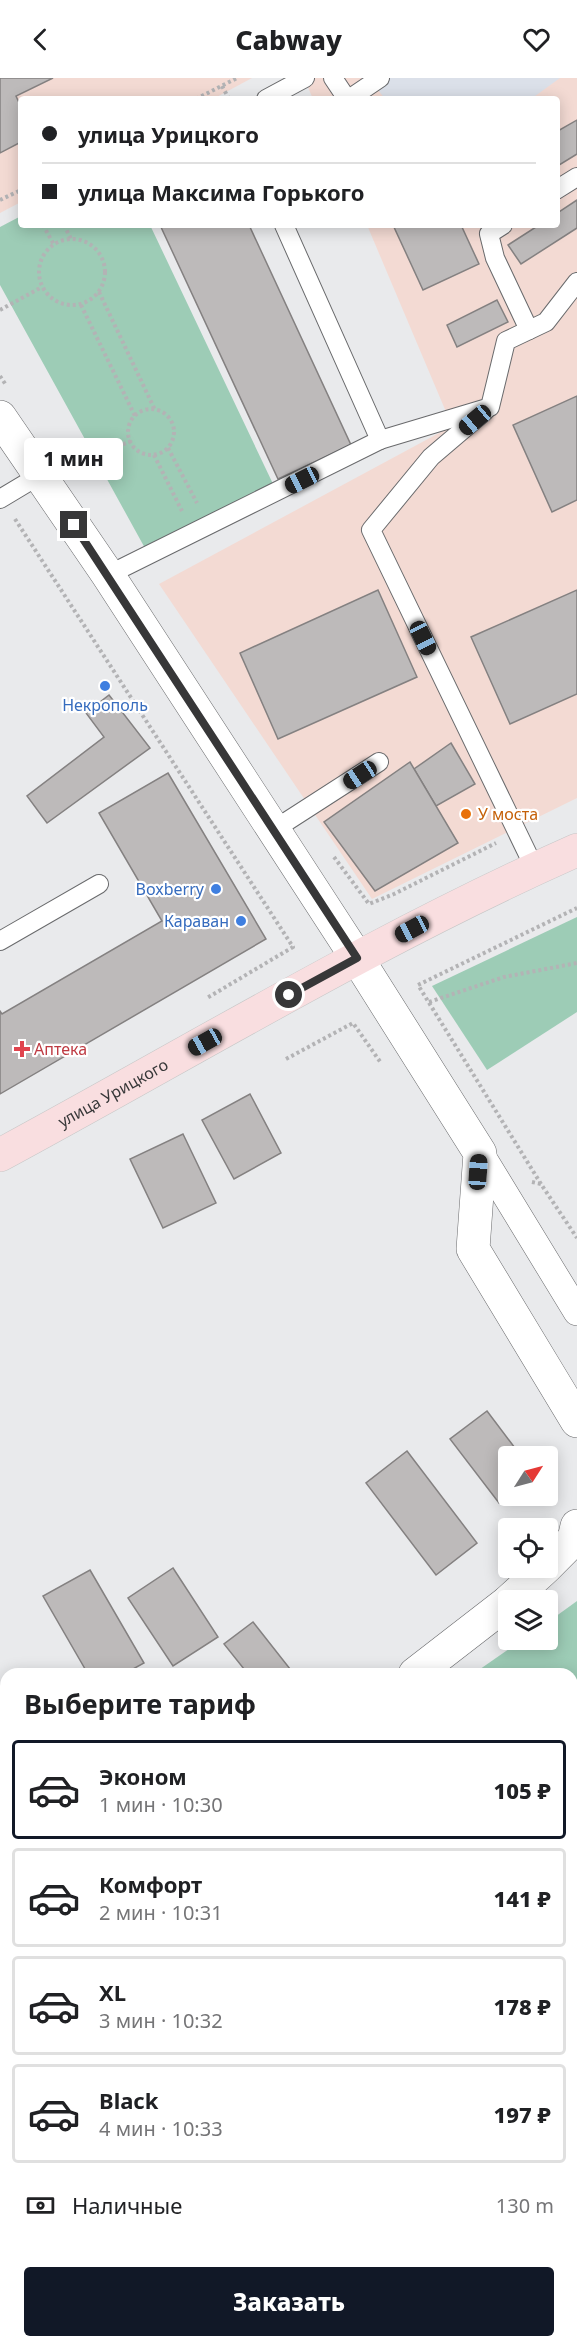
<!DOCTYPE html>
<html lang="ru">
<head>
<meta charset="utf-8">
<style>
  body { margin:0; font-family:"Noto Sans",sans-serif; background:#f6f6f6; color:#202124; height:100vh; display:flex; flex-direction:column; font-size:22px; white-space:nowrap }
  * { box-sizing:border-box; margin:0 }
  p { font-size:20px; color:#757577 }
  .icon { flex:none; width:33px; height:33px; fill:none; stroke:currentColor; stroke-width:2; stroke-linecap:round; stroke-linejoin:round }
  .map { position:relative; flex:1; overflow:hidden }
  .side { position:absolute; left:0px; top:1590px; width:578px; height:680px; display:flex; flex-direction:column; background:#fff; border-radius:18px 18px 0 0; box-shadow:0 3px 15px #0003 }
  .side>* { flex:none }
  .top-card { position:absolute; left:18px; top:18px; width:542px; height:132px; border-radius:6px; box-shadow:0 3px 15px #0003; display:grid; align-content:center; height:132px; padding:0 24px; background:#fff }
  .needle { width:39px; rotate:54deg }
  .fabs { position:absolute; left:498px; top:1368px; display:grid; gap:12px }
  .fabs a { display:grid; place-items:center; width:60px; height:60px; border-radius:6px; background:#fff; box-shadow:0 3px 15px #0003; font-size:30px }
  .end { position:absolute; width:27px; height:27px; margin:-14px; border:8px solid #373738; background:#fff; box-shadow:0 0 0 3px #fff }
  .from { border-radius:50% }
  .bubble { position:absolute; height:42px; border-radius:6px; background:#fff; box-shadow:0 3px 15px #0003; font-size:20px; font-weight:800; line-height:42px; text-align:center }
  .car { position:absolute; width:18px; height:36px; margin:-18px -9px; border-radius:8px; box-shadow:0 0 4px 2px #0007; background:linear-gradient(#222 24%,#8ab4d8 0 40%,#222 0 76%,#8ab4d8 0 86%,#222 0) }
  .top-card b { display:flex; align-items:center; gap:21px; height:57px; font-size:22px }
  .top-card b+b { border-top:2px solid #e0e0e0 }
  .top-card i { width:15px; height:15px; background:#202124 }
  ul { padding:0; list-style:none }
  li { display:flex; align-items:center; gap:18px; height:99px; margin:0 12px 9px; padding:0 12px; border:3px solid #e0e0e0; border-radius:6px }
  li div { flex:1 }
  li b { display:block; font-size:22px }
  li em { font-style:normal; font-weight:800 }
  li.selected { border-color:#111827 }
  li>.icon { width:54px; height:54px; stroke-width:1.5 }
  h2 { padding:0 24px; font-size:27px; line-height:72px }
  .pay { display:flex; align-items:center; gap:15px; height:66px; padding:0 24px; font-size:22px }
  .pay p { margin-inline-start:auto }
  .button { display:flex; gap:12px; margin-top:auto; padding:12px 24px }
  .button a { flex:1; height:69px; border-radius:6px; background:#111827; color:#fff; font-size:24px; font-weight:800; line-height:69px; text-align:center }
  header { display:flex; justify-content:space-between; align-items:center; height:78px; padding:0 24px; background:#fff; font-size:27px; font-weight:800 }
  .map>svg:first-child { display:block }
</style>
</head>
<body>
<header><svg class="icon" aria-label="back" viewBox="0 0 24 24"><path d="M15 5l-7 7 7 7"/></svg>Cabway<svg class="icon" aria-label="heart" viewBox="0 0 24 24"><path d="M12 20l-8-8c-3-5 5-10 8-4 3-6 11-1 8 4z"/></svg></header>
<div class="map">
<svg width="577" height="2269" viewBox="0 0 577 2269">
  <rect width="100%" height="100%" fill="#e9eaec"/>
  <g fill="#f3dad3">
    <polygon points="0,0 252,0 213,21 21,21 21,124 0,135"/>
    <polygon points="304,0 577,0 577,720 372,821 159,506 452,348 367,147 556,147 556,21 313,21"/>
  </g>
  <polygon fill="#dbe0e9" points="369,0 560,0 531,21 385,21"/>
  <g fill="#9dccb6">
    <polygon points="21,138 21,147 150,147 274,408 146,472 0,207 0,149"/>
    <polygon points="577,839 577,934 487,992 432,908"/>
    <polygon points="577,1523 577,1623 572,1628 572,1596 473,1596 522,1562 548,1562 548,1544"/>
    <polygon points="6,1956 6,2055 0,2059 0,1961"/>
  </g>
  <polygon fill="#aed7f6" points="577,1640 577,2269 0,2269 0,2072 6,2067 6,2264 572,2264 572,1645"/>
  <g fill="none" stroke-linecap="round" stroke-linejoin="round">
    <g stroke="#003553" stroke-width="1.5" stroke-dasharray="8 6" stroke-linecap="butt">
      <polyline points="572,2020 577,2016"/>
      <polyline points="224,2269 232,2264"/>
    </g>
  </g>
  <g fill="#bdbaba" stroke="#848181" stroke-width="1.5">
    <polygon points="0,0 53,0 16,18 21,29 21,64 0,75"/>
    <polygon points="577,42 577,76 556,89 556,54"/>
    <polygon points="577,122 577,150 521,186 508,167 539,147 556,147 556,136"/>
    <polygon points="160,147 249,147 351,367 278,401"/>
    <polygon points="393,147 461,147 479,186 423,212"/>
    <polygon points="497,222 508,244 457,269 447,247"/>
    <polygon points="577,318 577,422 552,434 513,347"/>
    <polygon points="378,512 417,599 278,661 240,575"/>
    <polygon points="577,512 577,616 510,646 471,559"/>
    <polygon points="109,617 150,670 47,745 27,718 104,659 86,635"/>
    <polygon points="451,665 475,706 436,728 414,691"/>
    <polygon points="410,684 458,765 375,813 324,744"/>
    <polygon points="168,695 266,861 0,1016 0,933 2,936 162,843 99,735"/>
    <polygon points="250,1016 281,1075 234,1101 202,1042"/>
    <polygon points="183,1056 216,1125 163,1150 130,1081"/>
    <polygon points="487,1333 521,1378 508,1378 510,1418 499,1425 450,1361"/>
    <polygon points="407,1373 477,1465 436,1497 366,1405"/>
    <polygon points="173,1490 218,1559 173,1588 128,1520"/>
    <polygon points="90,1492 144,1585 124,1596 88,1596 43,1518"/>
    <polygon points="253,1544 294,1596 248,1596 224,1566"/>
  </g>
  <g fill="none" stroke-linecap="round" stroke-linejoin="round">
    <defs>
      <g id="service">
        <polyline points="333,0 347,21"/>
        <polyline points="266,21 305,0"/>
        <polyline points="349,21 380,0"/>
        <polyline points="556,112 577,99"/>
        <polyline points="284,147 380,362"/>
        <polyline points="503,147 489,156 495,180 529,252"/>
        <polyline points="485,333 431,379 371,452 535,791"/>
        <polyline points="0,421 40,397"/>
        <polyline points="108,497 380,362 490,329 506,263 546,244 577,204"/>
        <polyline points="275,751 379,684"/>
        <polyline points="0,863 99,806"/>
      </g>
      <polyline id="pedestrian" points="480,1075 577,1234"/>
      <g id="minor">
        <polyline points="357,880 480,1075 473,1171 577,1343"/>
        <polyline points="548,1487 574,1461 577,1448"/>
        <polyline points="510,1522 545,1490"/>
        <polyline points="415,1596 508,1524"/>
        <polyline points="0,1917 6,1912"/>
      </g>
      <polyline id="secondary" points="0,339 108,497 357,880"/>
      <g id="primary">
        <path id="s1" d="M0 1077C191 974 378 860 577 772"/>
      </g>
    </defs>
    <use href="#service" stroke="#696a6c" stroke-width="20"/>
    <use href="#pedestrian" stroke="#696a6c" stroke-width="28"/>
    <use href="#minor" stroke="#696a6c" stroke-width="34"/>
    <use href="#secondary" stroke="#696a6c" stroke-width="34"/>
    <use href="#primary" stroke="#c7c7c7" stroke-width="34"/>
    <g stroke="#b3b3b5" stroke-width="4" stroke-dasharray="3 3" stroke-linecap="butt">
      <polyline points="222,8 229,21"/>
      <polyline points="196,21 237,0"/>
      <polyline points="0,122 21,112"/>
      <polyline points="43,147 54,167"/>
      <polyline points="64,147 71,161"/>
      <circle cx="72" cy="194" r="33"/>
      <polyline points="99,214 155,332"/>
      <polyline points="81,227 135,338"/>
      <polyline points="0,232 42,209"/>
      <polyline points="0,298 6,307"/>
      <circle cx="151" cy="354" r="23"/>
      <polyline points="168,370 197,425"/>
      <polyline points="154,377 182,433"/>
      <polyline points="73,387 131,363"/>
      <polyline points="15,441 293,869 207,920"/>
      <polyline points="334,779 369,826 394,816 496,765"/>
      <polyline points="429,924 504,899 577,885"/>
      <polyline points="286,981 353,945 381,985"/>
      <polyline points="532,1104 541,1106 577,1160"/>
      <polyline points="541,1106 418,907 577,830"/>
    </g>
    <use href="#service" stroke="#fff" stroke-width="18"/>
    <use href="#pedestrian" stroke="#fff" stroke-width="27"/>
    <use href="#minor" stroke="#fff" stroke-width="33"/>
    <use href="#secondary" stroke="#fff" stroke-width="33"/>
    <use href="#primary" stroke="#f9dee0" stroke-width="33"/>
  </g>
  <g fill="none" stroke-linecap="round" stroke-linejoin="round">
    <polyline stroke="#373738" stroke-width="8" points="74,447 357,880 289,917"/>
  </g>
  <g fill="#3f7fe0" stroke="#fff" stroke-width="2">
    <circle cx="105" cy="608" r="6"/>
    <circle cx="216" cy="811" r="6"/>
    <circle cx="241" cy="843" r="6"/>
  </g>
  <circle fill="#e8710a" stroke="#fff" stroke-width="2" cx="466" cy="736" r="6"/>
  <path fill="#e0444e" stroke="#fff" stroke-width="2" d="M19 962h6v6h6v6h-6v6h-6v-6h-6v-6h6z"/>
  <g text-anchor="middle" stroke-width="4.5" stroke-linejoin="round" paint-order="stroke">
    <g font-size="16" fill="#366cbe" stroke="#fff" text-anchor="end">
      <text x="105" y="633" text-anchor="middle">Некрополь</text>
      <text x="204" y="817">Boxberry</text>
      <text x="229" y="849">Караван</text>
    </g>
    <g font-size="16" fill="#c56008" stroke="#fff" text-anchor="start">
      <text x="478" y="742">У моста</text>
    </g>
    <g font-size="16" fill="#be3a42" stroke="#fff" text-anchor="start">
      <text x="34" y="977">Аптека</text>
    </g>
    <g font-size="16" fill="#373738" stroke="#fff">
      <text dy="6" stroke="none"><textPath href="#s1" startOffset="129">улица Урицкого</textPath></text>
    </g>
  </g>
</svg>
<div class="fabs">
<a><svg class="needle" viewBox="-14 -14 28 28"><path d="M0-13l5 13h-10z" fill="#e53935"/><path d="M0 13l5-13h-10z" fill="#757577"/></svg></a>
<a><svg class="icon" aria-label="locate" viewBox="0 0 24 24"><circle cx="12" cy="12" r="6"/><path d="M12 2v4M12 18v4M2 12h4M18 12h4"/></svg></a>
<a><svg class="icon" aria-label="layers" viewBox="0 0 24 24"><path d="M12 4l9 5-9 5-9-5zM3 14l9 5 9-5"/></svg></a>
</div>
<i class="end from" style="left:289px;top:917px"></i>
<i class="end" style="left:74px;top:447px"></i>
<div class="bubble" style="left:24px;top:360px;width:99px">1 мин</div>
<i class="car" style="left:475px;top:342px;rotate:230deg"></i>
<i class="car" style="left:302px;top:402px;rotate:243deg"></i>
<i class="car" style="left:423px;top:560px;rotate:154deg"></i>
<i class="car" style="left:360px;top:697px;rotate:237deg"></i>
<i class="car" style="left:412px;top:851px;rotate:242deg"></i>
<i class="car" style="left:205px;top:964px;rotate:241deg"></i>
<i class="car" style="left:478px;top:1094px;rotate:4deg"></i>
<div class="top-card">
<b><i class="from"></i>улица Урицкого</b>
<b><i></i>улица Максима Горького</b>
</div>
<section class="side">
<h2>Выберите тариф</h2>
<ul>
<li class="selected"><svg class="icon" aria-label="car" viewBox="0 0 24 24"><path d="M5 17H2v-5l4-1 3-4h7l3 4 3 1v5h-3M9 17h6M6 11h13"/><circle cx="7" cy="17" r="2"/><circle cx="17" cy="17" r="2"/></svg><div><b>Эконом</b><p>1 мин · 10:30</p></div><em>105 ₽</em></li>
<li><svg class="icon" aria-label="car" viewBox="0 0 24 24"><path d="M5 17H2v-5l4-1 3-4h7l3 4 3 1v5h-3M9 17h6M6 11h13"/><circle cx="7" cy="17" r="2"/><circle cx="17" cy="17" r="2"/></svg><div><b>Комфорт</b><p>2 мин · 10:31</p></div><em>141 ₽</em></li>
<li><svg class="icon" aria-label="car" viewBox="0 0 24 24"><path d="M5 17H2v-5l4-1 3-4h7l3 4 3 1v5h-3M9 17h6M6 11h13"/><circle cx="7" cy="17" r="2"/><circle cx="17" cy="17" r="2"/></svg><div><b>XL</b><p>3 мин · 10:32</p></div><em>178 ₽</em></li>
<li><svg class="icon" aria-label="car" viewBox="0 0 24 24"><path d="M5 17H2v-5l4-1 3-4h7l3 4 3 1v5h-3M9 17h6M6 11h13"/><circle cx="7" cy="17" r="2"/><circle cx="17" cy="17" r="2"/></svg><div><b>Black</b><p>4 мин · 10:33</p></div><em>197 ₽</em></li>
</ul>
<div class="pay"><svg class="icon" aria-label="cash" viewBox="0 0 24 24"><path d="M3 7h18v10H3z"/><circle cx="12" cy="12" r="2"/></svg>Наличные<p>130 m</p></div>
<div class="button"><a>Заказать</a></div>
</section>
</div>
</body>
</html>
